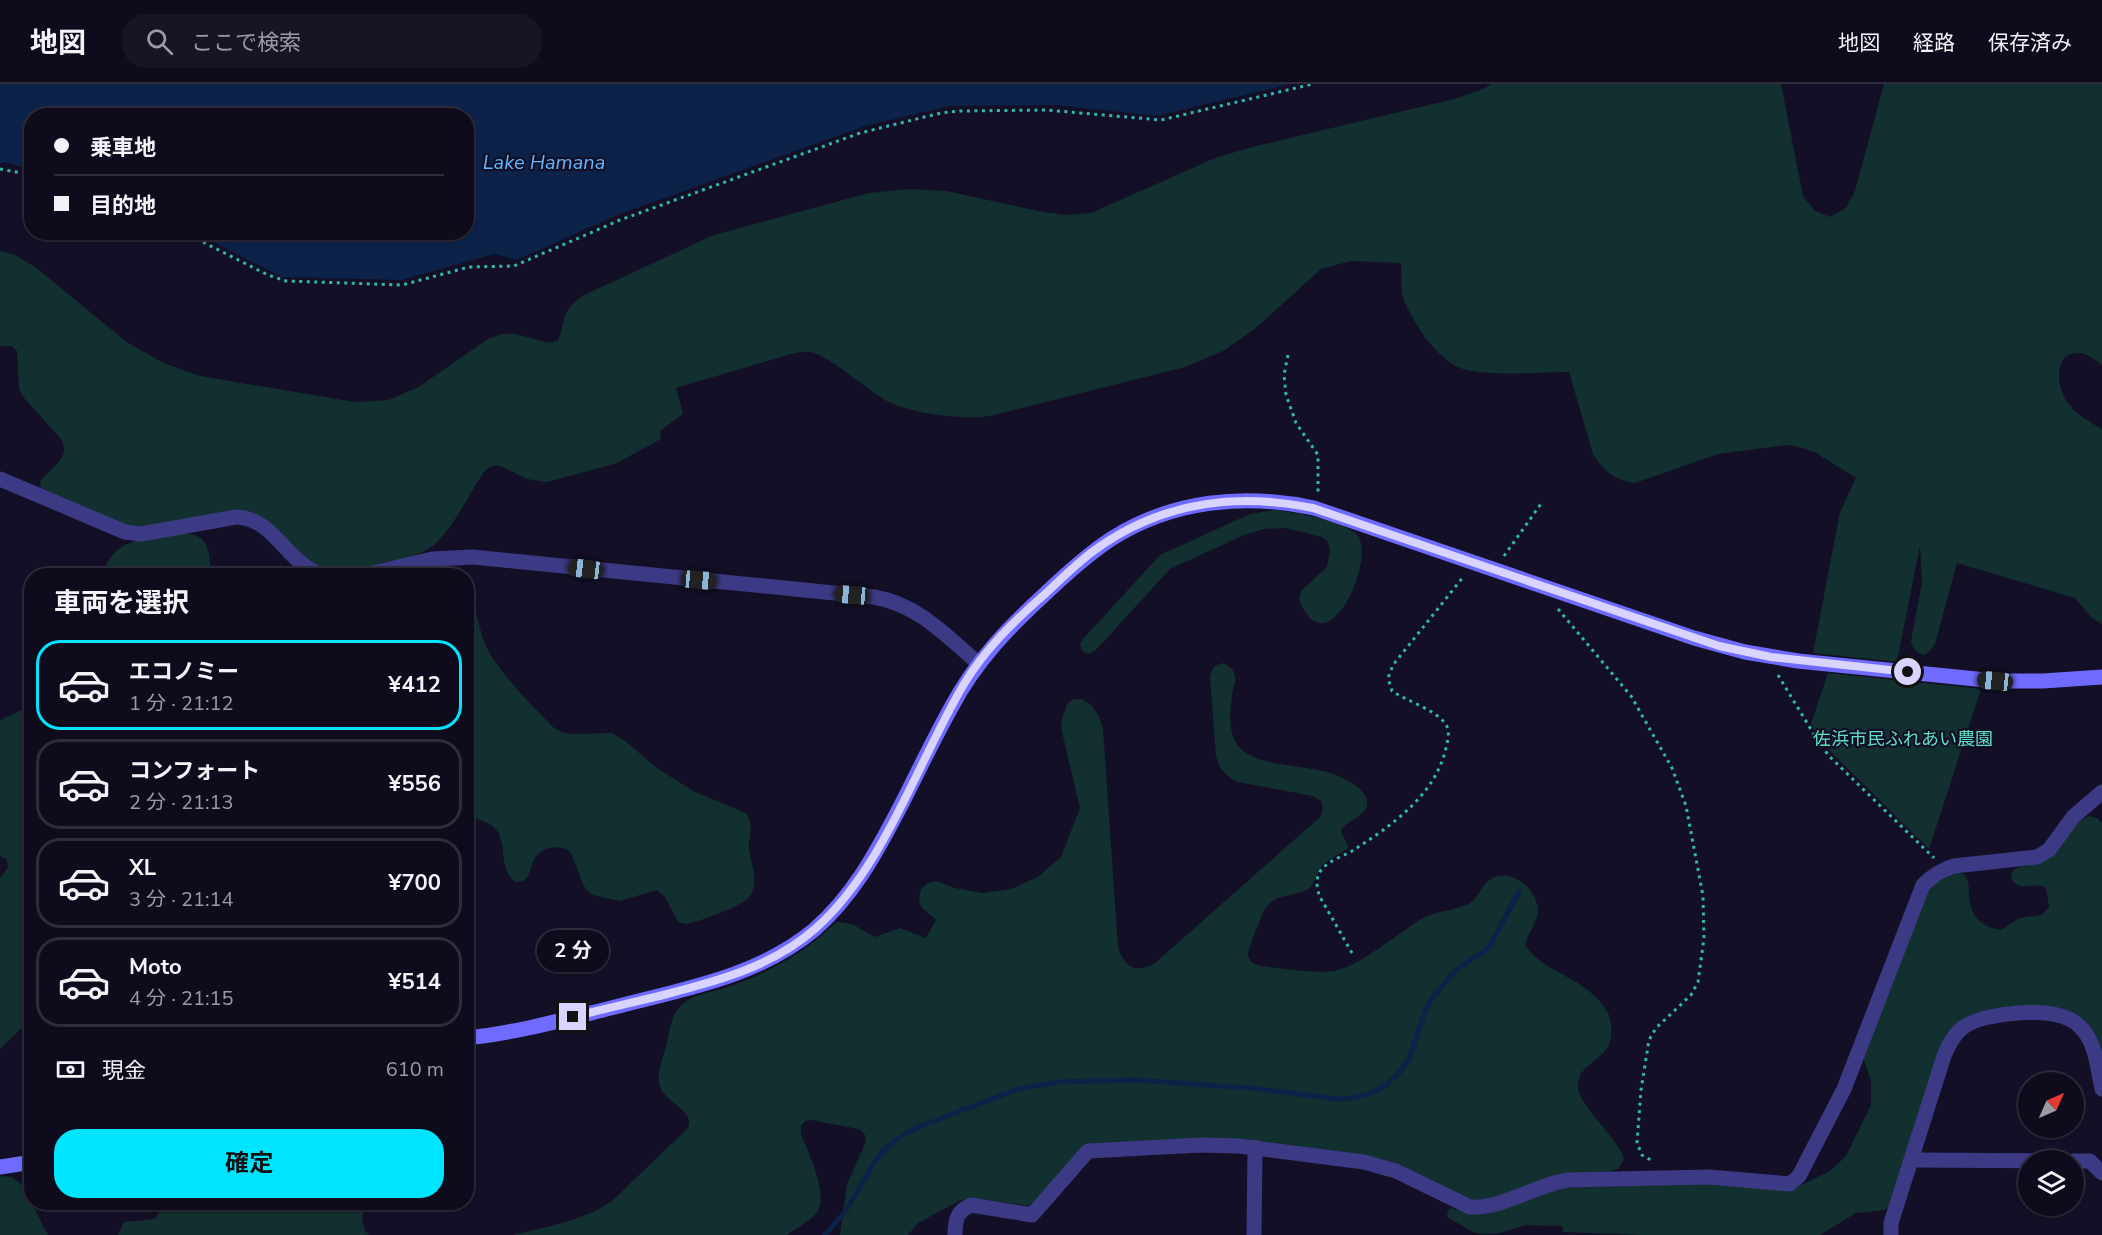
<!DOCTYPE html>
<html lang="ja">
<head>
<meta charset="utf-8">
<style>
  body { margin:0; font-family:"Nunito Sans","Noto Sans JP",sans-serif; background:#171425; color:#f1f3f6; height:100vh; display:flex; flex-direction:column; font-size:22px; white-space:nowrap }
  * { box-sizing:border-box; margin:0 }
  p { font-size:20px; color:#9b9ba3 }
  .icon { flex:none; width:33px; height:33px; fill:none; stroke:currentColor; stroke-width:2; stroke-linecap:round; stroke-linejoin:round }
  .map { position:relative; flex:1; overflow:hidden }
  .side { position:absolute; left:24px; top:484px; width:450px; height:642px; display:flex; flex-direction:column; background:#0e0b1c; border-radius:24px; box-shadow:0 2px 4px #0004,0 0 0 2px #2e2b3b }
  .side>* { flex:none }
  .guide { position:absolute; left:24px; top:24px; width:450px; height:132px; border-radius:24px; box-shadow:0 2px 4px #0004,0 0 0 2px #2e2b3b; display:grid; align-content:center; height:132px; padding:0 30px; background:#0e0b1c }
  .needle { width:39px; rotate:45deg }
  .tools { position:absolute; left:2018px; top:988px; display:grid; gap:12px }
  .tools a { display:grid; place-items:center; width:66px; height:66px; border-radius:50%; background:#0e0b1c; box-shadow:0 2px 4px #0004,0 0 0 2px #2e2b3b; font-size:30px }
  .end { position:absolute; width:27px; height:27px; margin:-14px; border:8px solid #d9d4ff; background:#111; box-shadow:0 0 0 3px #111 }
  .from { border-radius:50% }
  .bubble { position:absolute; height:42px; border-radius:21px; background:#0e0b1c; box-shadow:0 2px 4px #0004,0 0 0 2px #2e2b3b; font-size:20px; font-weight:700; line-height:42px; text-align:center }
  .car { position:absolute; width:18px; height:36px; margin:-18px -9px; border-radius:8px; box-shadow:0 0 4px 2px #0007; background:linear-gradient(#222 24%,#8ab4d8 0 40%,#222 0 76%,#8ab4d8 0 86%,#222 0) }
  .guide b { display:flex; align-items:center; gap:21px; height:57px; font-size:22px }
  .guide b+b { border-top:2px solid #2e2b3b }
  .guide i { width:15px; height:15px; background:#f1f3f6 }
  ul { padding:0; list-style:none }
  li { display:flex; align-items:center; gap:18px; height:90px; margin:0 12px 9px; padding:0 18px; border:3px solid #2e2b3b; border-radius:24px }
  li div { flex:1 }
  li b { display:block; font-size:22px }
  li em { font-style:normal; font-weight:700 }
  li.on { border-color:#00e5ff }
  li>.icon { width:54px; height:54px; stroke-width:1.5 }
  h2 { padding:0 30px; font-size:27px; line-height:72px }
  .pay { display:flex; align-items:center; gap:15px; height:66px; padding:0 30px; font-size:22px }
  .pay p { margin-inline-start:auto }
  .action { display:flex; gap:12px; margin-top:auto; padding:12px 30px }
  .action a { flex:1; height:69px; border-radius:24px; background:#00e5ff; color:#111; font-size:24px; font-weight:700; line-height:69px; text-align:center }
  header { display:flex; align-items:center; gap:36px; box-sizing:border-box; height:84px; padding:0 30px; background:#0e0b1c; border-bottom:2px solid #2e2b3b }
  header strong { font-size:28px }
  nav { display:flex; gap:33px; margin-inline-start:auto; font-size:21px }
  .search { width:420px; height:54px; background:#171425; display:flex; align-items:center; gap:15px; box-sizing:border-box; padding:0 21px; border-radius:24px; color:#9b9ba3; font-size:22px }
  .map>svg:first-child { display:block }
</style>
</head>
<body>
<header>
<strong>地図</strong>
<div class="search"><svg class="icon" aria-label="search" viewBox="0 0 24 24"><circle cx="10" cy="10" r="6"/><path d="M15 15l6 6"/></svg>ここで検索</div>
<nav><a>地図</a><a>経路</a><a>保存済み</a></nav>
</header>
<div class="map">
<svg width="2102" height="1151" viewBox="0 0 2102 1151">
  <rect width="100%" height="100%" fill="#130f26"/>
  <g fill="#12302f">
    <path d="M1492 0H1781L1803 112 1814 126 1830 133 1846 124 1855 107 1884 0H2102V281C2095 276 2086 268 2077 269 2052 270 2057 306 2068 319 2076 331 2090 338 2102 345V540L2092 534 2075 514 1957 479 1935 560 1930 567 1924 571C1916 569 1913 565 1911 557L1922 498 1920 461 1897 578 1813 569 1840 428 1856 394 1816 369 1800 363 1785 361 1718 370 1635 399C1616 397 1602 386 1593 370L1569 288C1538 288 1491 293 1463 285 1438 277 1413 239 1404 216 1400 205 1402 190 1401 179L1351 177 1321 185 1256 244 1223 267 1185 283 990 332C964 336 918 330 893 320 868 309 834 273 810 268 805 267 797 269 791 270L676 304 683 330 660 347 661 355 615 380 546 398 527 395 498 381 490 383 483 389C470 410 452 445 434 461 419 474 367 487 347 488 333 489 318 485 307 478 281 458 273 426 235 426L141 443 127 442 46 408 41 404 40 398C50 382 72 376 61 355L24 314 19 305 17 267 11 262H0V167L13 170 34 182 128 259 164 279 200 292 355 318 388 316 417 304 488 255 502 250H516L549 259 557 257C564 246 562 232 570 223 573 219 578 215 582 212L714 151 869 109 910 105 946 107 1043 128 1066 131 1091 129 1215 74 1252 63 1458 14 1483 5Z"/>
    <path d="M1274 426C1292 428 1346 437 1357 451 1373 470 1346 536 1324 539 1310 541 1303 525 1299 515L1301 507 1327 483 1330 466 1328 458 1322 453 1307 449 1284 444 1264 445 1244 451 1170 485 1095 567 1089 570 1083 568 1080 561 1082 556 1160 471 1250 430Z"/>
    <path d="M187 449C212 453 209 472 211 492H99C104 484 109 475 115 468 129 453 167 452 187 449Z"/>
    <path d="M466 511C479 525 478 545 486 562 495 584 536 626 554 644L564 649 576 650 612 649 625 657 657 684 693 707 746 729C755 742 748 752 749 765 751 778 756 791 754 803 753 807 750 812 747 815 739 823 698 838 686 840L678 838 665 813 657 806 620 817 593 811 587 807 583 800 571 769C564 760 545 762 537 771 528 782 534 798 515 798 493 778 515 746 480 736 475 734 472 733 467 734Z"/>
    <path d="M1223 579C1229 582 1234 585 1235 592 1236 596 1234 601 1233 605 1230 627 1225 655 1246 669 1268 683 1306 681 1331 689 1343 693 1374 708 1366 724 1361 733 1349 737 1342 744L1341 748 1348 761 1347 765 1323 780 1310 804 1302 808 1278 814 1270 819 1264 826 1249 864 1248 872 1252 879 1261 882C1281 884 1319 891 1338 886 1362 880 1398 849 1420 836 1434 827 1453 827 1468 820 1478 816 1480 803 1489 796 1510 782 1537 804 1538 826 1538 838 1528 849 1525 860 1540 889 1588 892 1608 929 1610 933 1610 938 1611 942 1616 978 1577 975 1578 1003 1579 1023 1617 1052 1624 1075L1618 1085 1494 1114 1472 1116 1399 1080 1365 1071 1239 1055 1091 1060 1029 1122 981 1115 969 1114 959 1117 918 1139 908 1151H840L847 1100 865 1060C867 1052 865 1049 858 1045L812 1036 805 1037 801 1042V1050C808 1069 829 1109 817 1128 811 1137 796 1144 787 1151H513C546 1143 583 1137 612 1117L687 1045C698 1026 661 1018 659 999 657 987 663 974 666 963 669 950 670 935 679 924 690 910 708 910 724 904 741 899 758 892 774 883 790 875 806 864 820 853 826 847 831 842 837 838L852 840 875 853 900 844 926 854 936 836 921 823 919 815 921 805 928 799 936 797 955 804 983 809 1011 805 1038 793 1061 773 1080 724 1062 648 1061 638 1067 620 1074 615H1082L1090 620 1099 632 1103 645 1118 863C1124 882 1134 890 1154 880L1320 733 1323 725 1321 717 1313 712 1238 698C1225 692 1220 686 1216 672L1210 592 1214 582Z"/>
    <polygon points="1828,589 1981,605 1929,765 1832,669 1811,640"/>
    <polygon points="31,622 31,935 0,965 0,794 8,783 6,775 0,772 0,636"/>
    <path d="M2088 732 2097 734 2102 739V977L2097 958 2051 923 1991 925 1973 930 1957 940 1888 1123 1885 1126 1856 1129 1820 1151H1642L1563 1148 1562 1142 1526 1141 1500 1149 1482 1150 1473 1148 1447 1133 1448 1126 1451 1124 1469 1129 1484 1130 1560 1104 1708 1100 1791 1106 1830 1087 1846 1072 1871 1021V996L1864 977V972L1929 805C1935 797 1957 781 1966 793 1969 798 1969 805 1969 811 1970 832 1981 843 2001 846L2020 834 2042 831 2049 823 2046 804C2037 797 2018 809 2012 795 2006 780 2033 783 2040 778 2044 776 2047 771 2050 768 2062 755 2073 741 2088 732Z"/>
    <polygon points="0,1092 12,1093 22,1101 48,1151 0,1151"/>
    <path d="M165 1119H367C361 1129 360 1142 369 1151H118L124 1138 155 1135Z"/>
  </g>
  <polygon fill="#0c2248" points="0,0 1291,0 1156,32 1056,21 950,22 865,42 617,131 517,176 495,170 401,196 282,193 195,149 466,148 466,32 32,32 31,86 5,78 0,79"/>
  <g fill="none" stroke-linecap="round" stroke-linejoin="round">
    <polyline stroke="#0c2248" stroke-width="5" points="825,1151 847,1125 874,1079 885,1065 900,1053 916,1044 1018,1005 1058,998 1134,996 1251,1004 1337,1015 1354,1014 1371,1009 1386,1001 1399,989 1409,975 1425,927 1432,914 1456,886 1486,866 1491,860 1519,807"/>
    <g stroke="#2fb8b0" stroke-width="3" stroke-dasharray="3 4.5" stroke-linecap="butt">
      <polyline points="0,85 32,91"/>
      <polyline points="183,148 268,191 286,197 402,201 469,183 514,182 620,136 860,49 941,29 960,27 1046,26 1161,36 1313,0"/>
      <polyline points="1288,271 1284,291 1286,311 1296,339 1318,371 1318,409"/>
      <polyline points="1504,472 1543,417"/>
      <polyline points="1558,525 1631,612 1672,684 1686,722 1703,812 1704,854 1698,898 1691,911 1656,944 1649,956 1641,1006 1637,1059 1642,1071 1654,1078"/>
      <polyline points="1778,591 1818,657 1829,672 1934,774"/>
      <path d="M1352 869 1320 813C1316 803 1315 791 1324 783 1331 776 1343 772 1352 767 1391 742 1435 712 1446 664 1448 655 1451 646 1444 638 1433 625 1407 617 1392 607L1388 594 1393 581 1464 492"/>
    </g>
    <g stroke="#3d3a85" stroke-width="15">
      <path d="M0 395 125 448 141 450 236 433C275 434 287 481 324 492"/>
      <path d="M361 492 432 475 473 473 874 513C919 521 945 551 978 579"/>
      <polyline points="1911,1076 2060,1077"/>
      <polyline points="2073,1077 2090,1077 2102,1089"/>
      <path d="M955 1151C955 1136 957 1127 971 1121L1032 1131 1088 1067 1201 1061 1239 1062 1364 1078 1396 1087 1470 1123C1505 1125 1535 1100 1569 1096L1709 1093 1790 1100 1799 1092 1844 1005 1923 801C1933 791 1941 786 1954 782L2037 773 2049 766 2073 733 2102 708"/>
      <polyline points="1254,1151 1255,1063"/>
      <path d="M1891 1151V1139L1944 972C1948 962 1953 952 1961 945 1980 929 2038 925 2061 932 2070 934 2078 940 2084 947 2096 962 2098 987 2102 1005"/>
    </g>
    <g stroke="#6f6bff" stroke-width="15">
      <path d="M466 954C517 949 566 935 615 923 684 905 757 893 814 846 852 813 875 771 898 727 916 692 933 656 952 622 976 577 1008 544 1045 510 1066 490 1087 471 1111 455 1172 416 1245 409 1314 424L1694 554 1745 568 1798 577 1996 597H2043L2102 593"/>
      <polyline points="0,1083 32,1078"/>
    </g>
  </g>
  <g fill="none" stroke-linecap="round" stroke-linejoin="round">
    <path stroke="#d9d4ff" stroke-width="8" d="M573 933C604 925 635 918 667 910 721 896 773 882 816 844 885 782 917 679 964 600 985 565 1014 537 1045 510 1060 496 1075 481 1092 468 1158 419 1234 408 1313 424L1719 562 1771 573 1908 588"/>
  </g>
  <g text-anchor="middle" stroke-width="4.5" stroke-linejoin="round" paint-order="stroke">
    <g font-size="18" fill="#5fe0c0" stroke="#130f26">
      <text x="1903" y="661">佐浜市民ふれあい農園</text>
    </g>
    <g font-size="20" font-style="italic" fill="#62b6ff" stroke="#130f26">
      <text x="544" y="85">Lake Hamana</text>
    </g>
  </g>
</svg>
<div class="tools">
<a><svg class="needle" viewBox="-14 -14 28 28"><path d="M0-13l5 13h-10z" fill="#e53935"/><path d="M0 13l5-13h-10z" fill="#9b9ba3"/></svg></a>
<a><svg class="icon" aria-label="layers" viewBox="0 0 24 24"><path d="M12 4l9 5-9 5-9-5zM3 14l9 5 9-5"/></svg></a>
</div>
<i class="end from" style="left:1908px;top:588px"></i>
<i class="end" style="left:573px;top:933px"></i>
<div class="bubble" style="left:537px;top:846px;width:72px">2 分</div>
<i class="car" style="left:586px;top:485px;rotate:277deg"></i>
<i class="car" style="left:699px;top:496px;rotate:95deg"></i>
<i class="car" style="left:852px;top:511px;rotate:275deg"></i>
<i class="car" style="left:1995px;top:597px;rotate:276deg"></i>
<div class="guide">
<b><i class="from"></i>乗車地</b>
<b><i></i>目的地</b>
</div>
<section class="side">
<h2>車両を選択</h2>
<ul>
<li class="on"><svg class="icon" aria-label="car" viewBox="0 0 24 24"><path d="M5 17H2v-5l4-1 3-4h7l3 4 3 1v5h-3M9 17h6M6 11h13"/><circle cx="7" cy="17" r="2"/><circle cx="17" cy="17" r="2"/></svg><div><b>エコノミー</b><p>1 分 · 21:12</p></div><em>¥412</em></li>
<li><svg class="icon" aria-label="car" viewBox="0 0 24 24"><path d="M5 17H2v-5l4-1 3-4h7l3 4 3 1v5h-3M9 17h6M6 11h13"/><circle cx="7" cy="17" r="2"/><circle cx="17" cy="17" r="2"/></svg><div><b>コンフォート</b><p>2 分 · 21:13</p></div><em>¥556</em></li>
<li><svg class="icon" aria-label="car" viewBox="0 0 24 24"><path d="M5 17H2v-5l4-1 3-4h7l3 4 3 1v5h-3M9 17h6M6 11h13"/><circle cx="7" cy="17" r="2"/><circle cx="17" cy="17" r="2"/></svg><div><b>XL</b><p>3 分 · 21:14</p></div><em>¥700</em></li>
<li><svg class="icon" aria-label="car" viewBox="0 0 24 24"><path d="M5 17H2v-5l4-1 3-4h7l3 4 3 1v5h-3M9 17h6M6 11h13"/><circle cx="7" cy="17" r="2"/><circle cx="17" cy="17" r="2"/></svg><div><b>Moto</b><p>4 分 · 21:15</p></div><em>¥514</em></li>
</ul>
<div class="pay"><svg class="icon" aria-label="cash" viewBox="0 0 24 24"><path d="M3 7h18v10H3z"/><circle cx="12" cy="12" r="2"/></svg>現金<p>610 m</p></div>
<div class="action"><a>確定</a></div>
</section>
</div>
</body>
</html>
